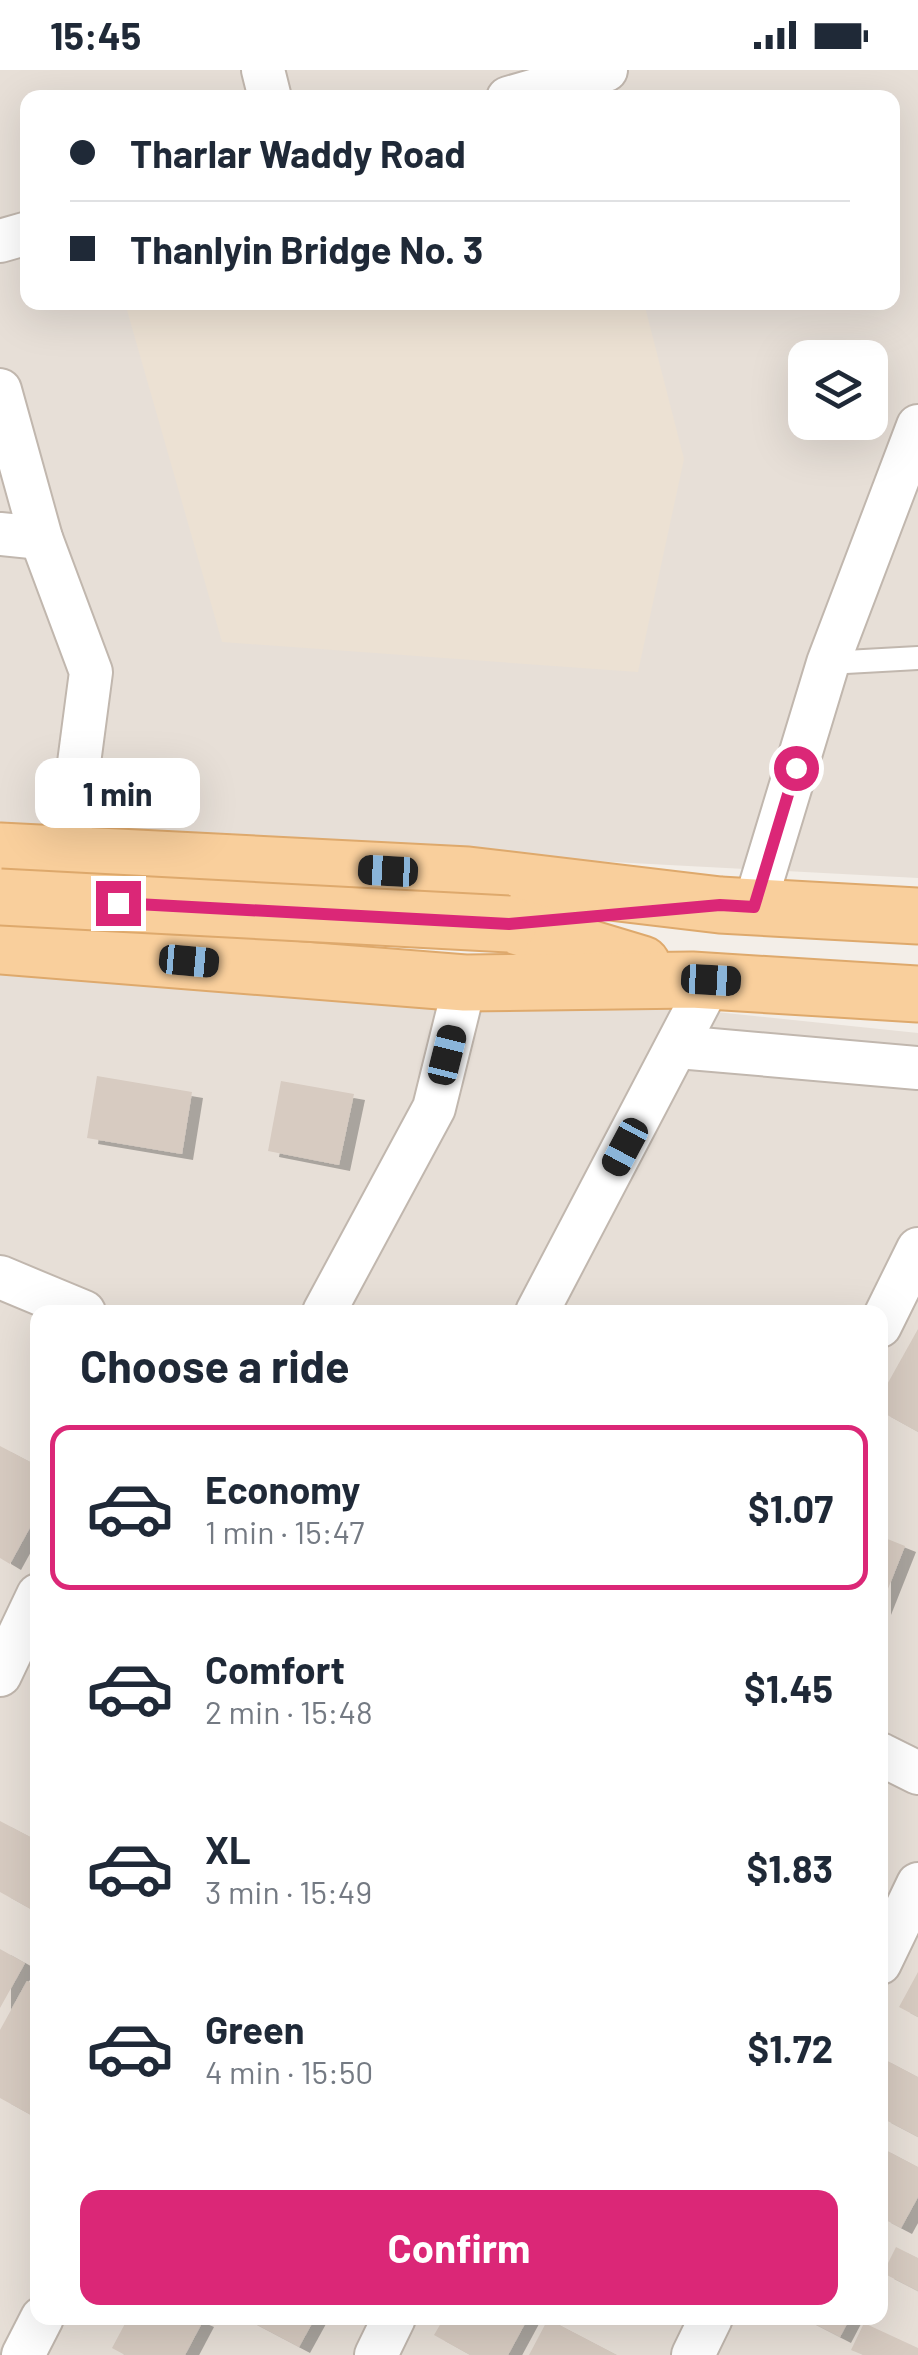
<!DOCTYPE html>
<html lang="en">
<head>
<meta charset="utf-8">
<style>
  body { margin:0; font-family:Barlow,sans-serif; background:#f2f2f3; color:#1f2937; height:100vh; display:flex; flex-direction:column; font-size:38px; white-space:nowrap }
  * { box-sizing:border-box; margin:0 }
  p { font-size:32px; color:#747a83 }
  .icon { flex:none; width:55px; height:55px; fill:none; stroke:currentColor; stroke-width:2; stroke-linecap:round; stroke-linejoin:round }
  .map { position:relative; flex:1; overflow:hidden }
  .details { position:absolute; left:30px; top:1235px; width:858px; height:1020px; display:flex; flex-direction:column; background:#fff; border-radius:20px; box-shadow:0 10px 40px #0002 }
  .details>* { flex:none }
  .guide { position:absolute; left:20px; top:20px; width:880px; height:220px; border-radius:20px; box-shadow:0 10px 40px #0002; display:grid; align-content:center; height:220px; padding:0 50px; background:#fff }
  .controls { position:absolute; left:788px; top:270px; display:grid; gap:20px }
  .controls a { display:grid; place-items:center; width:100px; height:100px; border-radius:20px; background:#fff; box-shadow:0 10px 40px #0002; font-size:50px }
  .end { position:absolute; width:45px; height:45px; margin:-22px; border:12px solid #db2777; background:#fff; box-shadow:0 0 0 5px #fff }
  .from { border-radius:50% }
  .bubble { position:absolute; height:70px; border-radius:20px; background:#fff; box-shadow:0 10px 40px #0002; font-size:32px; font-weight:700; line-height:70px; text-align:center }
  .car { position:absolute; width:30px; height:60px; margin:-30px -15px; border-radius:12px; box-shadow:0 0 8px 2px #0007; background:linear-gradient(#222 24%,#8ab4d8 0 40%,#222 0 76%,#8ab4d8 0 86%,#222 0) }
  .guide b { display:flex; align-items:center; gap:35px; height:95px; font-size:38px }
  .guide b+b { border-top:2px solid #e0e1e3 }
  .guide i { width:25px; height:25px; background:#1f2937 }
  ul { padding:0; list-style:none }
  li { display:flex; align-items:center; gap:30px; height:165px; margin:0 20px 15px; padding:0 30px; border:5px solid transparent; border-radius:20px }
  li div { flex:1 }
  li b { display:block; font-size:38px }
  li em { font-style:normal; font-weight:700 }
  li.current { border-color:#db2777 }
  li>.icon { width:90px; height:90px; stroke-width:1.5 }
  h2 { padding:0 50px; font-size:45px; line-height:120px }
  .primary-button { display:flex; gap:20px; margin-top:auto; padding:20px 50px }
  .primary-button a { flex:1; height:115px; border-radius:20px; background:#db2777; color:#fff; font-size:40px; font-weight:700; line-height:115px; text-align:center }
  .status { display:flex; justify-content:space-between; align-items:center; height:70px; padding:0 50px; background:#fff; direction:ltr }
  .status svg { height:28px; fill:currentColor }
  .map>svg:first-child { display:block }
</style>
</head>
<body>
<div class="status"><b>15:45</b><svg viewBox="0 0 49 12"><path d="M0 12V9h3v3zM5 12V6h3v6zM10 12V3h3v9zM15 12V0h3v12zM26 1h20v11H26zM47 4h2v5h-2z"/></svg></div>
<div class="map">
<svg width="918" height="2285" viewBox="0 0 918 2285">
  <defs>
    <filter id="shadow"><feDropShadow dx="11" dy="6" stdDeviation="0" flood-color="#0004"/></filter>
  </defs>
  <rect width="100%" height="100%" fill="#f3eee8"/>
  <g fill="#e7dfd7" fill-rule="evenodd">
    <path d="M0 0H918V808L0 760ZM28 28H892V232H28ZM805 288H870V352H805Z"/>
    <path d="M0 904 697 940 918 963V2285H0ZM38 1242H880V2248H38Z"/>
  </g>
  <polygon fill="#ece1d3" points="125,233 644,233 684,389 638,602 222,572"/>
  <g fill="#d7cbc1" filter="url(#shadow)">
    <polygon points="97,1006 192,1022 182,1084 87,1068"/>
    <polygon points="281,1011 354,1024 339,1095 268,1081"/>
    <polygon points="918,1259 918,1362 880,1341 880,1327"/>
    <polygon points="0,1376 38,1396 38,1443 10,1494 0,1488"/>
    <polygon points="880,1466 905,1476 880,1539"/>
    <polygon points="0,1751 38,1771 34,1841 0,1822"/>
    <polygon points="0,1879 25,1893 0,1938"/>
    <polygon points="918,1902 918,1947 899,1937"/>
    <polygon points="27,1911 38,1916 38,2049 0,2028 0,1960"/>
    <polygon points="880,1987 918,2007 918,2067 880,2047"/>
    <polygon points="880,2077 918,2097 918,2127 901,2158 880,2147"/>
    <polygon points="896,2177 918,2188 918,2221 883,2203"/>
    <polygon points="128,2248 196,2248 203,2251 185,2285 125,2285 112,2278"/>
    <polygon points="244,2248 315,2248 299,2277"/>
    <polygon points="444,2248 528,2248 508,2285 470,2285 434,2265"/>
    <polygon points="803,2248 850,2248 840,2267"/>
    <polygon points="548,2249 617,2285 529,2285"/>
    <polygon points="864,2253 918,2278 918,2285 863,2285 851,2280"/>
  </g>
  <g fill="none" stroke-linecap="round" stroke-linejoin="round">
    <defs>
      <polyline id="service" points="828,593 918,588"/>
      <g id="minor">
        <polyline points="263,0 270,28"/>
        <polyline points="508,28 606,0"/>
        <polyline points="0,171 28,163"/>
        <polyline points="0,320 41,468 91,602 67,784"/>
        <polyline points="0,464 41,468"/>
        <polyline points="754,837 828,593 918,356"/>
        <polyline points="678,977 918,998"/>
        <polyline points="0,1207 84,1242"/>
        <polyline points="324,1242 434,1038 465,913"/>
        <polyline points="537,1242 711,910"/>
        <polyline points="880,1256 918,1179"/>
        <polyline points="0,1605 38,1525"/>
        <polyline points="880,1684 918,1703"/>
        <polyline points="880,1893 918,1814"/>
        <polyline points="23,2285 42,2248"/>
        <polyline points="376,2285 394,2248"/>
        <polyline points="693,2285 711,2248"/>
      </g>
      <g id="primary">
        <polyline points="0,781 468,805 720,835 918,846"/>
        <polyline points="509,854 642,894"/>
        <polyline points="0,876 465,913 692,910 918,924"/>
      </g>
    </defs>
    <use href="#service" stroke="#c1b7ae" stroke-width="26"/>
    <use href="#minor" stroke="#c1b7ae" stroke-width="46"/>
    <use href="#primary" stroke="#dea96c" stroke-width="59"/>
    <use href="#service" stroke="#fff" stroke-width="22"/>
    <use href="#minor" stroke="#fff" stroke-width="42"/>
    <use href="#primary" stroke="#f9cf9c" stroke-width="55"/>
    <defs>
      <polyline id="primary-bridge" points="0,827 509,854"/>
    </defs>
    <use href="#primary-bridge" stroke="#dea96c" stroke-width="59" stroke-linecap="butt"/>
    <use href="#primary-bridge" stroke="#f9cf9c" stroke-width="55"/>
  </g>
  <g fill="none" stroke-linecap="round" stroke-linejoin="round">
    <polyline stroke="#db2777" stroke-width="12" points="118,833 509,854 720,835 754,837 796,698"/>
  </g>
</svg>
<div class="controls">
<a><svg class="icon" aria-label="layers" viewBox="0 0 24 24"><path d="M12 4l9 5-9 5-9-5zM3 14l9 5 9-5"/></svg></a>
</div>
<i class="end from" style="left:796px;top:698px"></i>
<i class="end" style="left:118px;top:833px"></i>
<div class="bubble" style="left:35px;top:688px;width:165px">1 min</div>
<i class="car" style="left:388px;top:801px;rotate:273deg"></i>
<i class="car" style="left:189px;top:891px;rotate:95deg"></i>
<i class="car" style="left:711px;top:910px;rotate:93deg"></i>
<i class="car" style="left:447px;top:985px;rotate:14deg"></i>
<i class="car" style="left:625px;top:1077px;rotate:208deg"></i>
<div class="guide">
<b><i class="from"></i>Tharlar Waddy Road</b>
<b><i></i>Thanlyin Bridge No. 3</b>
</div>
<section class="details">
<h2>Choose a ride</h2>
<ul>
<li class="current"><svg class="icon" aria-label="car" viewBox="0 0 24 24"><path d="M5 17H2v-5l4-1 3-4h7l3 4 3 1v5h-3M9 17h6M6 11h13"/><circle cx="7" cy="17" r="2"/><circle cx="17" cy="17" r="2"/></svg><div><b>Economy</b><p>1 min · 15:47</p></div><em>$1.07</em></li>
<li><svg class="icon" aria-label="car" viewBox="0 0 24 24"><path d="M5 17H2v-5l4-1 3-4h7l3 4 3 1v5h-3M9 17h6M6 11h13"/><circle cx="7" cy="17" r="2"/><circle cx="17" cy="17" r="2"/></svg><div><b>Comfort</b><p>2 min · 15:48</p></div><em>$1.45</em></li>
<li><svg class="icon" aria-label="car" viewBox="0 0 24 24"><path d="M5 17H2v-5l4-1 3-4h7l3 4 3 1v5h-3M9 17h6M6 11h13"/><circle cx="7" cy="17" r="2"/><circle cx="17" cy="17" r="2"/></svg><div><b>XL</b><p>3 min · 15:49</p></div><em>$1.83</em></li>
<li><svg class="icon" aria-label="car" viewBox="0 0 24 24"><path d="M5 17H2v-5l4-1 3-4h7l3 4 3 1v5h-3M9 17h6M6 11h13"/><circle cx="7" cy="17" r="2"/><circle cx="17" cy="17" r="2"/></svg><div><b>Green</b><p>4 min · 15:50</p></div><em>$1.72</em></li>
</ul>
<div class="primary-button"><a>Confirm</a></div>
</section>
</div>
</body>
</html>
